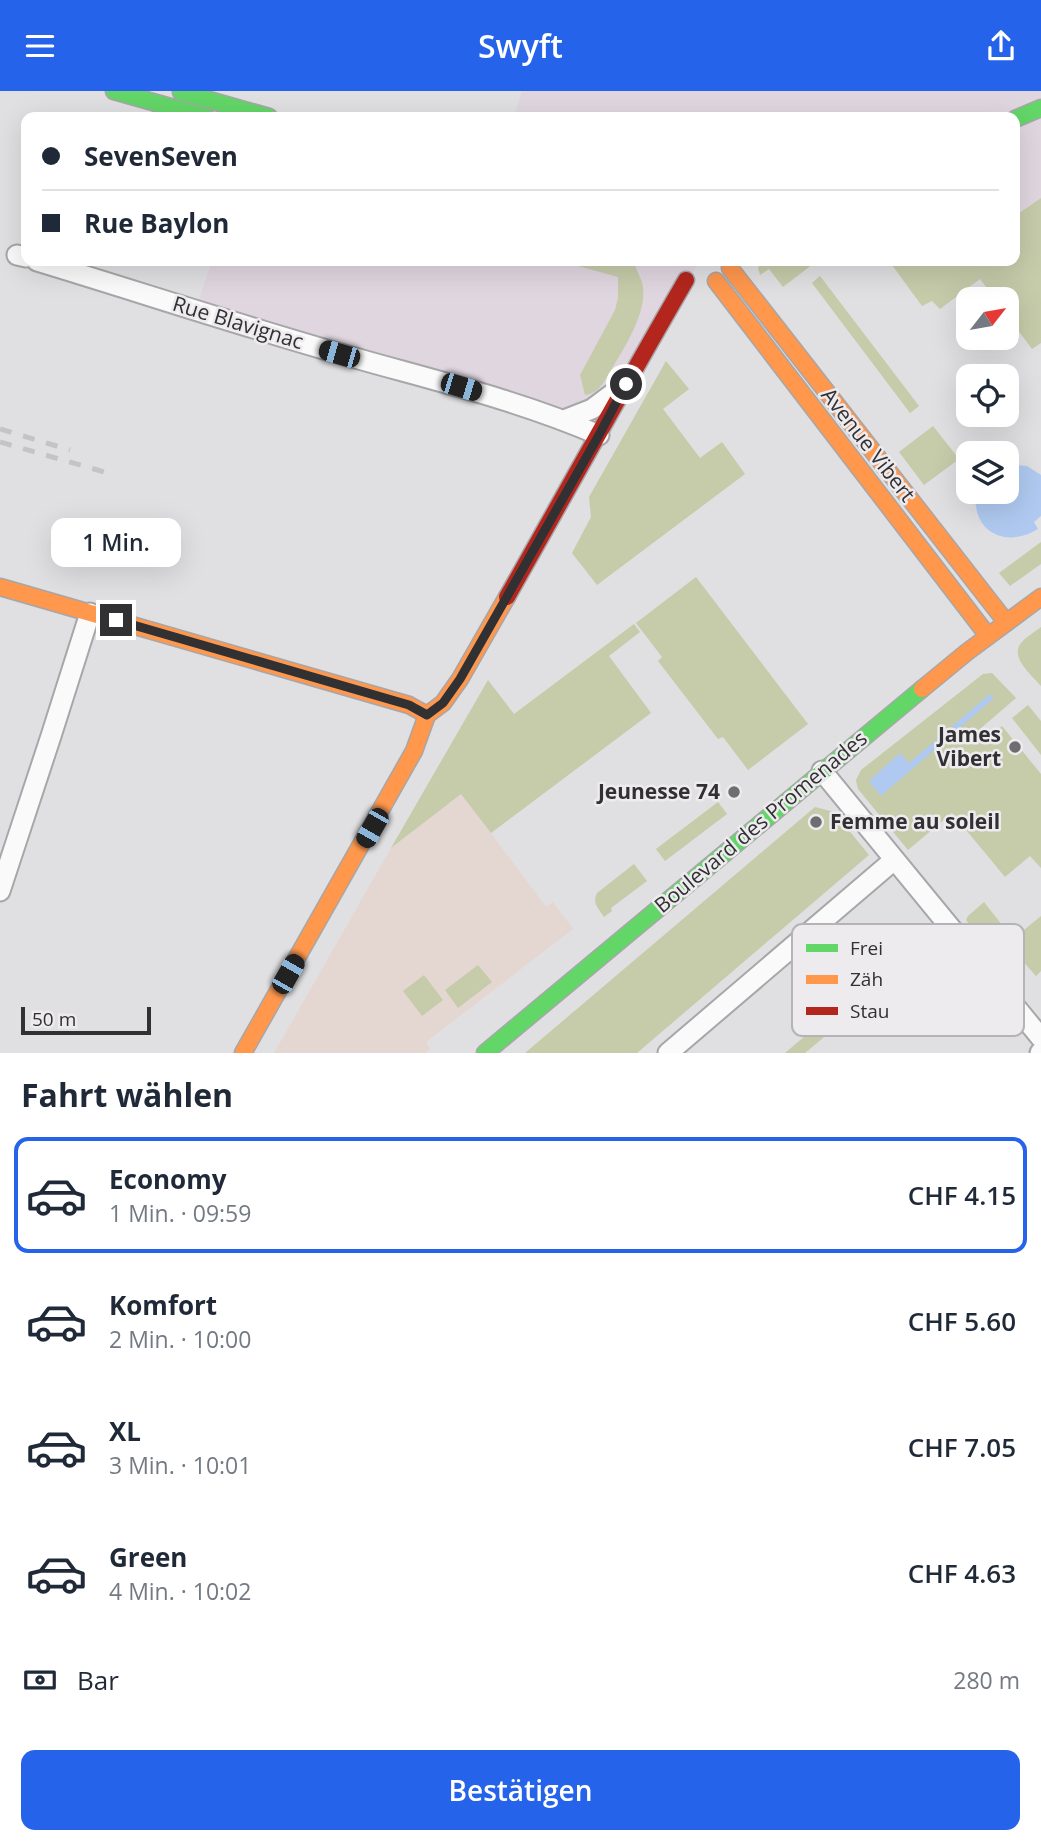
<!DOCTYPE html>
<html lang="de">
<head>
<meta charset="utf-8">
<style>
  body { margin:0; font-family:"Open Sans",sans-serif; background:#f2f2f3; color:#1f2937; height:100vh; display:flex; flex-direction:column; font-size:26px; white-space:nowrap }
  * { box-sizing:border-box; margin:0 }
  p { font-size:23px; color:#747a83 }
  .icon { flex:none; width:38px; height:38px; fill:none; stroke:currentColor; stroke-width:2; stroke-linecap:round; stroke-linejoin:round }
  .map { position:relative; height:962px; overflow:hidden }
  .side { display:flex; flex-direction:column; background:#fff; flex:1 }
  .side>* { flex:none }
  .guide { position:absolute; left:21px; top:21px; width:999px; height:154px; border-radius:14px; box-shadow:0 7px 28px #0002; display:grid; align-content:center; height:154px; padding:0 21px; background:#fff }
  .needle { width:46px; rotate:59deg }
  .buttons { position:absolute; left:956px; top:196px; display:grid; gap:14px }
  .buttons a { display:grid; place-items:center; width:63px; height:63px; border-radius:14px; background:#fff; box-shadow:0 7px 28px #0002; font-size:35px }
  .scale { position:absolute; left:21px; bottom:18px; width:130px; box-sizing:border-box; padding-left:7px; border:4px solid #313032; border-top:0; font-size:19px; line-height:24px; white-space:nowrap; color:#313032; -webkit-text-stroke:5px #eeebef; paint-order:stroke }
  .end { position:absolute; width:32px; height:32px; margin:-16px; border:9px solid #313032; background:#fff; box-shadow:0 0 0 4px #fff }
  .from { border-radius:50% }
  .bubble { position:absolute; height:49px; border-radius:14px; background:#fff; box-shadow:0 7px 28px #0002; font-size:23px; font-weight:600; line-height:49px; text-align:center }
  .car { position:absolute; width:21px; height:42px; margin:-21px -10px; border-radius:9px; box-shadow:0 0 5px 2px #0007; background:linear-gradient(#222 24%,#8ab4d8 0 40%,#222 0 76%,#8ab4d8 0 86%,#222 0) }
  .guide b { display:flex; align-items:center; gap:24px; height:66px; font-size:26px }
  .guide b+b { border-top:2px solid #e0e1e3 }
  .guide i { width:18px; height:18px; background:#1f2937 }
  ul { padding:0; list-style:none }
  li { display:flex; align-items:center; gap:21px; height:116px; margin:0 14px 10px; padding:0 7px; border:4px solid transparent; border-radius:14px }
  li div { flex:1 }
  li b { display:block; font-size:26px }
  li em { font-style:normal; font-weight:600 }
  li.active { border-color:#2563eb }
  li>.icon { width:63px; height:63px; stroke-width:1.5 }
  h2 { padding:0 21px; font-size:32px; line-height:84px }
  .pay { display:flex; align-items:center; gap:18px; height:77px; padding:0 21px; font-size:26px }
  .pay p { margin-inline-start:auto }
  .button { display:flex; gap:14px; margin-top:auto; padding:14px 21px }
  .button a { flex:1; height:80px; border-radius:14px; background:#2563eb; color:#fff; font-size:28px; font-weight:600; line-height:80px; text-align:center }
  header { display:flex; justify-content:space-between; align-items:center; height:91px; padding:0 21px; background:#2563eb; color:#fff; font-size:32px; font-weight:600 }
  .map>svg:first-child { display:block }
</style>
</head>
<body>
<header><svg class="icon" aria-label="menu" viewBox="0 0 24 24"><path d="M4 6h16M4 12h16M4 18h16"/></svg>Swyft<svg class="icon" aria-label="share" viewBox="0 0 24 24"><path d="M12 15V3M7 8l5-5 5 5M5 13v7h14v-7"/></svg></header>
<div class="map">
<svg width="1041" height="962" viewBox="0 0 1041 962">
  <rect width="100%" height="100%" fill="#e0dfe1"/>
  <g fill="#e0d6e0">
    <polygon points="522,0 1041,0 1041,107 1015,125 1015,26 514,26"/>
    <polygon points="212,170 699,170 607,331 197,214"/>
  </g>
  <polygon fill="#e4d7d2" points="461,702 546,816 553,811 573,838 426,951 430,958 425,962 274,962 391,757"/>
  <g fill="#c6cbaa">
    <polygon points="1041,107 1041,252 1032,258 1006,223 1006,208 995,208 980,188 940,218 932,210 922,215 889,170 1015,170 1015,125"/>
    <path d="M560 170H616L635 175C638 182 642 189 643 196 647 226 618 266 604 291 599 298 594 303 585 304L580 284 615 219 618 207V186Z"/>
    <polygon points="762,170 817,170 783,196 769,178 760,184 758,177"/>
    <polygon points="820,185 919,315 910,322 812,192"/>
    <polygon points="666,270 689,298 663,318 700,367 722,351 745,383 597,494 572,462 591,426 589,406"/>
    <polygon points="933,335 959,368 924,394 899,361"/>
    <polygon points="1041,451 1041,473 1010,495 999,482"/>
    <polygon points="696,486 808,633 748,679 723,646 718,648 658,570 662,566 636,532"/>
    <polygon points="634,533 640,541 609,565 651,622 491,742 461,703 391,757 488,589 514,623"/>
    <path d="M1041 536V595C1032 584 1008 565 1022 551 1027 545 1035 541 1041 536Z"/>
    <polygon points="992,582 1016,607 980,638 989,647 1002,635 1041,683 1041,777 1030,765 1005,786 952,722 908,759 858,698 856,689 861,679 983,583"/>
    <polygon points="1028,614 1041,630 1041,664 1012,627"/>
    <polygon points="718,711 727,723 665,770 656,758"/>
    <polygon points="815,716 834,721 869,764 637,962 525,962"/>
    <path d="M634 773 647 790 611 817 612 820 604 826C598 817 592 812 597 802Z"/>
    <polygon points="984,811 1013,848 1041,825 1041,880 1036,885 1019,866 1013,865 1006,858 996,866 966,829 968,825"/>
    <polygon points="478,874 492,891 458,917 445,899"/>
    <polygon points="424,884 443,909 422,925 403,900"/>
    <polygon points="832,922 841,932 805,962 785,962"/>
  </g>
  <g fill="#afc9f0">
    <path d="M1016 374 1027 375 1041 384V425L1034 431 1038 438C1006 458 971 441 976 401H1006V377Z"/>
    <polygon points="990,603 994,607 881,705 869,690 900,662 909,672"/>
  </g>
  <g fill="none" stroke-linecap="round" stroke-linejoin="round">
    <defs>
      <g id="street">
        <polyline points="17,164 26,166"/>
        <path d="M37 170C139 201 239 234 341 263 428 288 516 308 599 344"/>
        <polyline points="564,329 592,318 620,297"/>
        <polyline points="822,680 1041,947"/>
        <polyline points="0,800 51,645 90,522"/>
        <polyline points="668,962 894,769"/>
        <polyline points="1040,962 1041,961"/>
      </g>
      <g id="fast">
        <polyline points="114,0 206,26"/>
        <polyline points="181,1 269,26"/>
        <polyline points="1015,28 1041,17"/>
        <polyline points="485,962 922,598"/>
      </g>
      <g id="slow">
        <polyline points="730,177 1006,531"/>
        <polyline points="716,190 988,545"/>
        <polyline points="0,496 409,614 427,624"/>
        <polyline points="922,598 967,561 1041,506"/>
        <polyline points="243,962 414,660 427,624 443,612 460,588 507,506"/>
      </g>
      <path id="jam" d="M507 506C567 400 625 294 686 189"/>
    </defs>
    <use href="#street" stroke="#a7a6a8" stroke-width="23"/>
    <use href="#fast" stroke="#a7a6a8" stroke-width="19"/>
    <use href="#slow" stroke="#a7a6a8" stroke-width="19"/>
    <use href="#jam" stroke="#a7a6a8" stroke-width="19"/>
    <use href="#street" stroke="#fafafa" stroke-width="19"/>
    <use href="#fast" stroke="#63d668" stroke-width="16"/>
    <use href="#slow" stroke="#ff974d" stroke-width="16"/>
    <use href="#jam" stroke="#b3261e" stroke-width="16"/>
    <g stroke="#c4c4c5" stroke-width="5" stroke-dasharray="12 12" stroke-linecap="butt">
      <polyline points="0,338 70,359"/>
      <polyline points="0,351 108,382"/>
    </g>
  </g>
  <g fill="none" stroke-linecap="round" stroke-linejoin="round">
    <polyline stroke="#313032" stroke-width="9" points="116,529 409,614 427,624 443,612 460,588 599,344 626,293"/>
  </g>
  <g fill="#6e6d6f" stroke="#eeebef" stroke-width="2.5">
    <circle cx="1015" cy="656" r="7"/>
    <circle cx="734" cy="701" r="7"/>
    <circle cx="816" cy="731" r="7"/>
  </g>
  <g text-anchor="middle" stroke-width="5" stroke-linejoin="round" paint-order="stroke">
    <g font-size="21" fill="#313032" stroke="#eeebef">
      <text transform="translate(238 232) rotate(17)" y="7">Rue Blavignac</text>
      <text transform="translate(868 354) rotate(52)" y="7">Avenue Vibert</text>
      <text transform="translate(761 731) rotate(-40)" y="7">Boulevard des Promenades</text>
    </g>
    <g font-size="21" font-weight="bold" fill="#313032" stroke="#eeebef" text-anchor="end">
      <text x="1001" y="651">James<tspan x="1001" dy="24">Vibert</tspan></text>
      <text x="720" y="708">Jeunesse 74</text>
      <text x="830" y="738" text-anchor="start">Femme au soleil</text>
    </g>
  </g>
  <rect x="792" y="833" width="232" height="112" rx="10" fill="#eeebef" stroke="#b5b3b6" stroke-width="2"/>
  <rect x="806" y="853" width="32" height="8" fill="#63d668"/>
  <rect x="806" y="884" width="32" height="9" fill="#ff974d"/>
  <rect x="806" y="916" width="32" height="8" fill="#b3261e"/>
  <g font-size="19" fill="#313032">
    <text x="850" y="864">Frei</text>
    <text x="850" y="895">Zäh</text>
    <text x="850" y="927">Stau</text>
  </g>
</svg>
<div class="buttons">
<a><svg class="needle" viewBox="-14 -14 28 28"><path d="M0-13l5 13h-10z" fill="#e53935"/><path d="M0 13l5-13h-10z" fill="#747a83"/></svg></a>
<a><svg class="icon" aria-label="locate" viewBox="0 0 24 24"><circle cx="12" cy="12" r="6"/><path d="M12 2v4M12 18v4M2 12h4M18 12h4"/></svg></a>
<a><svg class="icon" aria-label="layers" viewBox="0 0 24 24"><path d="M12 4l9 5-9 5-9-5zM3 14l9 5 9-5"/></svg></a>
</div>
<div class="scale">50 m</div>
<i class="end from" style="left:626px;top:293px"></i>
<i class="end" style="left:116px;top:529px"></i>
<div class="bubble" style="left:51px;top:427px;width:130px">1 Min.</div>
<i class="car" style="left:339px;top:263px;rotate:286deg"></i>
<i class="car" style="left:461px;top:296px;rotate:107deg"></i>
<i class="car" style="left:372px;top:737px;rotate:210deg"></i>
<i class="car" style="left:288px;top:883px;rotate:30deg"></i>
<div class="guide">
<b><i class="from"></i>SevenSeven</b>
<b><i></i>Rue Baylon</b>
</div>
</div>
<section class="side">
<h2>Fahrt wählen</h2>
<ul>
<li class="active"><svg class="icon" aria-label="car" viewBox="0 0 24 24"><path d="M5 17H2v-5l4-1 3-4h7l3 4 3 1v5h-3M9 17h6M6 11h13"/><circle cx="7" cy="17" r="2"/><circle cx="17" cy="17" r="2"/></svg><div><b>Economy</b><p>1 Min. · 09:59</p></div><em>CHF 4.15</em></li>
<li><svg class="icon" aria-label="car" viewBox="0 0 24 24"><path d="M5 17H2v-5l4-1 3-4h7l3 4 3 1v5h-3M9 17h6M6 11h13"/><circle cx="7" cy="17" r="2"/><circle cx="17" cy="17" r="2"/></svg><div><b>Komfort</b><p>2 Min. · 10:00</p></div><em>CHF 5.60</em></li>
<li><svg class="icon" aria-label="car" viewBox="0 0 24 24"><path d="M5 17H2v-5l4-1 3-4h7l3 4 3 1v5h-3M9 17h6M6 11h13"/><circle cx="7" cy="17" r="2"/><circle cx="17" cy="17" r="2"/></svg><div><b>XL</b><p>3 Min. · 10:01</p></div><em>CHF 7.05</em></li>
<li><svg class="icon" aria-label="car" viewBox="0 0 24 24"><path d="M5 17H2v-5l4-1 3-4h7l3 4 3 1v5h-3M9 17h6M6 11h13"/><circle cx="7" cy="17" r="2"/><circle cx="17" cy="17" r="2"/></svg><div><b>Green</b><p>4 Min. · 10:02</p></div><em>CHF 4.63</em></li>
</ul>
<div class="pay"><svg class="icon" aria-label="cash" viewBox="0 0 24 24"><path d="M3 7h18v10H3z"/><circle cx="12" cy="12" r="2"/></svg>Bar<p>280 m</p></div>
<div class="button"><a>Bestätigen</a></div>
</section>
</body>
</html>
